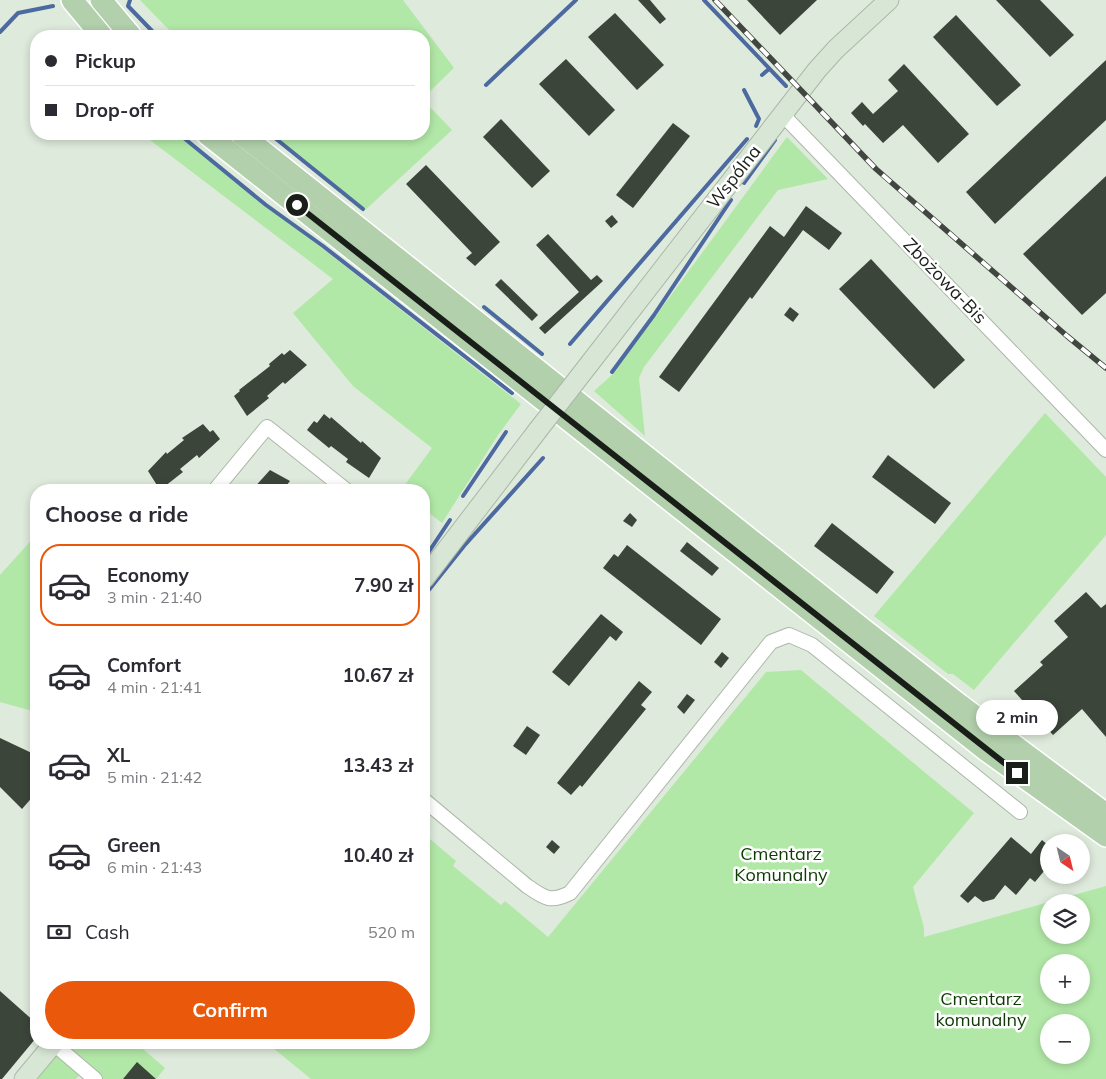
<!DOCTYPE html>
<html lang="en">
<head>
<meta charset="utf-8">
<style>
  body { margin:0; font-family:Mulish,sans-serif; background:#f7f7f7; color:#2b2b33; height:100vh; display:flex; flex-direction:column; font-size:19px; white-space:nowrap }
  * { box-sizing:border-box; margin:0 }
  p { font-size:16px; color:#7c7c81 }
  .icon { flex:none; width:28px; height:28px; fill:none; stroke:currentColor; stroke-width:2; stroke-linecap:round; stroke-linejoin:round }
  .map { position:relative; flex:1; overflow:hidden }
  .details { position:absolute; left:30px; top:484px; width:400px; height:565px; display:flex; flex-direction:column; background:#fff; border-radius:20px; box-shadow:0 2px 8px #0003 }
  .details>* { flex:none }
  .banner { position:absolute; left:30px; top:30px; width:400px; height:110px; border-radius:20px; box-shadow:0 2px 8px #0003; display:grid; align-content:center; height:110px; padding:0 15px; background:#fff }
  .needle { width:32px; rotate:145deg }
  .tools { position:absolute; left:1040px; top:834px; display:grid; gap:10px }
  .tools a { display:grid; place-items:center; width:50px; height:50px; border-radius:50%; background:#fff; box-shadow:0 2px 8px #0003; font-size:25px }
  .end { position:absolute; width:22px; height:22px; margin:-11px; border:6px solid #191e19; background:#fff; box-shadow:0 0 0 2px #fff }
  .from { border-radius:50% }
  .bubble { position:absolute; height:35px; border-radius:18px; background:#fff; box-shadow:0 2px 8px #0003; font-size:16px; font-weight:700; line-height:35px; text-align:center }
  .banner b { display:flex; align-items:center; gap:18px; height:48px; font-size:19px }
  .banner b+b { border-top:1px solid #e1e1e2 }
  .banner i { width:12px; height:12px; background:#2b2b33 }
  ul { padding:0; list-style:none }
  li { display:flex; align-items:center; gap:15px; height:82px; margin:0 10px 8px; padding:0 5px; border:2px solid transparent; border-radius:20px }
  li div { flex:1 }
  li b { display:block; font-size:19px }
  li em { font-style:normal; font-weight:700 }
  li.active { border-color:#ea580c }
  li>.icon { width:45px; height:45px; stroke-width:1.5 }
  h2 { padding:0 15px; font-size:22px; line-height:60px }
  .pay { display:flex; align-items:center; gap:12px; height:55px; padding:0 15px; font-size:19px }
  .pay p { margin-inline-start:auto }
  .action { display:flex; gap:10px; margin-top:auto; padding:10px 15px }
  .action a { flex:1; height:58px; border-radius:30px; background:#ea580c; color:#fff; font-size:20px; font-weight:700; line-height:58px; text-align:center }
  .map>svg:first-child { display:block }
</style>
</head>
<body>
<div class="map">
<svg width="1106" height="1079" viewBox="0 0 1106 1079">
  <rect width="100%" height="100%" fill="#deeadb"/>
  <g fill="#b2e8a7" fill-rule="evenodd">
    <polygon points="140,0 403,0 454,68 424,97 424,36 175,36"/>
    <polygon points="424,101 452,130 363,212 269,134 424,134"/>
    <polygon points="142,134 181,134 299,230 521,404 498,435 442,523 424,509 424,490 401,490 432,448 353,386 293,313 333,279"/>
    <polygon points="787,137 828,179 778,190 644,367 639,378 645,436 594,391 614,373"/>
    <polygon points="1045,413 1106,477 1106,535 974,690 953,674 948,674 874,616"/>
    <polygon points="36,535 36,712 0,702 0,575"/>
    <path d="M801 670 974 813 913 887 924 928V937L1106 886V1079H311L267 1043 424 1042V834L456 861 453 866 501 905 505 901 548 937 766 672ZM1049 902H1081V935H1049ZM1049 962H1081V995H1049ZM1049 1022H1081V1055H1049Z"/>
    <polygon points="55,1043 136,1043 165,1068 156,1079 95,1079 84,1070 76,1079 30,1079"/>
  </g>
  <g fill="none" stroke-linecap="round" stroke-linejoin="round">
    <g stroke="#4c6aa0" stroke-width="4">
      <polyline points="130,0 128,6 155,34"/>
      <polyline points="704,0 786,86"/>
      <polyline points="0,32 18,13 53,6"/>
      <polyline points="762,75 769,69"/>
      <polyline points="486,85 576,0"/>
      <polyline points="744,90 759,119 756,126"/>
      <polyline points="179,134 266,205 323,246 512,393"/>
      <polyline points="270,134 363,209"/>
      <polyline points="744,183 775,140"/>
      <polyline points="484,307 542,354"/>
      <polyline points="570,344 747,139"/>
      <polyline points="612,372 654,315 731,200"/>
      <polyline points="463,496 506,432"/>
      <polyline points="424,559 450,520"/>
      <polyline points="424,596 464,546 543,458"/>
    </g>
  </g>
  <g fill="#3b4539">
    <polygon points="638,0 650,0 666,19 660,24"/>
    <polygon points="747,0 817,0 780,35"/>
    <polygon points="996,0 1040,0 1074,35 1050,57"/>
    <polygon points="615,13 664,65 637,90 588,37"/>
    <polygon points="956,15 1021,85 997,106 933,37"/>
    <polygon points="566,59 615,110 589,136 539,84"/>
    <polygon points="1106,60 1106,120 995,224 966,192"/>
    <polygon points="904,64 969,134 938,163 903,125 883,143 865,124 863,126 851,113 862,102 873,114 898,91 888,80"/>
    <polygon points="501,119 550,171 532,188 483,137"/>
    <polygon points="673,123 690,136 633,208 616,195"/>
    <polygon points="426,165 500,242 475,266 466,258 472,253 406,184"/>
    <polygon points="1106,176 1106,293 1082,315 1023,254"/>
    <polygon points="806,206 842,233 829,250 803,230 752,299 750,297 679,392 659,377 770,226 784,237"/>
    <polygon points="612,215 618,222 611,228 605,221"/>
    <polygon points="548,234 591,280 597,275 603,281 545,334 539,328 579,292 536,245"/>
    <polygon points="871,259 965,360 934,389 839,289"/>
    <polygon points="501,279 538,315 532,321 495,285"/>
    <polygon points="790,307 799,314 793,322 784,315"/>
    <polygon points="290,350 307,365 285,384 283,382 267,396 269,398 247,416 234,396 240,391 239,390 270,366 269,364 282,353 284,355"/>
    <polygon points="324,414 330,419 331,417 361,443 362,441 381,458 369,478 346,462 348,459 331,446 329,448 307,430 314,421 317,423"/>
    <polygon points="203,424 210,432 213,430 220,439 199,458 197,455 180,469 183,472 160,490 148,471 166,452 167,454 184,440 182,438"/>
    <polygon points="888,455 951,503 935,524 872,477"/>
    <polygon points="270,470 290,481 283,490 252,490"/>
    <polygon points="630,513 637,520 632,527 623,521"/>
    <polygon points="832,523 894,572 877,594 814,546"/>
    <polygon points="687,542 719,568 712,576 680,551"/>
    <polygon points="627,545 721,619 701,645 603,568 614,554 618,557"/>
    <polygon points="1086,592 1101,608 1106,604 1106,737 1082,709 1053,735 1014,691 1043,665 1040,662 1068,637 1054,621"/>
    <polygon points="601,614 623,632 616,641 610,636 569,686 552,672"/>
    <polygon points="722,652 729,658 721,668 714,662"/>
    <polygon points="639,681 652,692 641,705 646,709 582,787 580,785 571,795 557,783"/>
    <polygon points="687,694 695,700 684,714 677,707"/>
    <polygon points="527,726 540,735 526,755 513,746"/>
    <polygon points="0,738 36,755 36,793 22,809 0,787"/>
    <polygon points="1011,837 1031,854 1042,840 1049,846 1049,865 1035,882 1030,878 1016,895 1005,885 994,899 983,902 975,896 968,903 960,896"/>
    <polygon points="552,840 560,847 554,854 546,847"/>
    <polygon points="0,991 36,1023 36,1038 2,1079 0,1079"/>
    <polygon points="137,1062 156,1079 123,1079"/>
  </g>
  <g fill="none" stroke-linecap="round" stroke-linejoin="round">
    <defs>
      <g id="street">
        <polyline points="782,114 1106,450"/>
        <polyline points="215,490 267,427 346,490"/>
        <path d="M424 800 527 886C544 898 550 903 570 893L771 642 789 635 812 645 1020 812"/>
        <polyline points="54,1044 95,1079"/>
      </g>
      <g id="secondary">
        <polyline points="590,363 817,70 836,49 889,0"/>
        <polyline points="424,579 538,430"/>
        <polyline points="24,1079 55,1042"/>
      </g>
      <g id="primary">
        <polyline points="72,0 102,36"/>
        <polyline points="101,0 131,36"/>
        <polyline points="207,134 987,751 1106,836"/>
        <polyline points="241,134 859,626 960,705 1106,814"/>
      </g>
    </defs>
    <use href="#street" stroke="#acb7a9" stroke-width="16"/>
    <use href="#secondary" stroke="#acb7a9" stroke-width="21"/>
    <use href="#primary" stroke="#fff" stroke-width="24"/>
    <use href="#street" stroke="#fff" stroke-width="14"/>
    <use href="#secondary" stroke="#d8e7d5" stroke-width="19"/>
    <use href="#primary" stroke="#b2d0ac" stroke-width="21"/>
    <defs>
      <polyline id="rail" points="715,0 876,169 1067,336 1106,368"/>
    </defs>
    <use href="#rail" stroke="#414740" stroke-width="5.5"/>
    <use href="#rail" stroke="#fff" stroke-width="4" stroke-dasharray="11" stroke-linecap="butt"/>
    <defs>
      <polyline id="secondary-bridge" points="538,430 590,363"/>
    </defs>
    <use href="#secondary-bridge" stroke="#acb7a9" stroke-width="21" stroke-linecap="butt"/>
    <use href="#secondary-bridge" stroke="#d8e7d5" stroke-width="19"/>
  </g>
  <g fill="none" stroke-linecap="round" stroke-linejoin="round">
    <polyline stroke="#191e19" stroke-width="6" points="297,205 1017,773"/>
  </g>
  <g text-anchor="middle" stroke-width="5" stroke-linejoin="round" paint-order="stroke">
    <g font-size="18" fill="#191e19" stroke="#fff">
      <text transform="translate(734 177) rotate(-52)" y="6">Wspólna</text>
      <text transform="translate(945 281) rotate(46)" y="6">Zbożowa-Bis</text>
    </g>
    <g font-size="18" fill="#0d3b03" stroke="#fff">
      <text x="781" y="860">Cmentarz<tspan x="781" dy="21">Komunalny</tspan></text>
      <text x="981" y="1005">Cmentarz<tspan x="981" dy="21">komunalny</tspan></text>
    </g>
  </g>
</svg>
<div class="tools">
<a><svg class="needle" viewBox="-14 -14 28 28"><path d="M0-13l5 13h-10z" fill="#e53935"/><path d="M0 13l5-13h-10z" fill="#7c7c81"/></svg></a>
<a><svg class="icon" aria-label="layers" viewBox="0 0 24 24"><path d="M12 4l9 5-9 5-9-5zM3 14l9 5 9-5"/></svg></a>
<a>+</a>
<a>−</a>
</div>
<i class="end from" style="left:297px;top:205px"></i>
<i class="end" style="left:1017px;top:773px"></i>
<div class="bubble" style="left:976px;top:700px;width:82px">2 min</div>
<div class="banner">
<b><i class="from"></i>Pickup</b>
<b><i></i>Drop-off</b>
</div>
<section class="details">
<h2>Choose a ride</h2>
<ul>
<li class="active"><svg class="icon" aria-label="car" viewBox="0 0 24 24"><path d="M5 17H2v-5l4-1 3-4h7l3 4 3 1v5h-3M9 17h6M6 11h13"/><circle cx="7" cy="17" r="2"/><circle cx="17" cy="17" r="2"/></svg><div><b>Economy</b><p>3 min · 21:40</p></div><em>7.90 zł</em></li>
<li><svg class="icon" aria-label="car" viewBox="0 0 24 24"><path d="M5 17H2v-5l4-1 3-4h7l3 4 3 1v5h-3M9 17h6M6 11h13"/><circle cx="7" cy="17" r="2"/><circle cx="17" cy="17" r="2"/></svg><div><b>Comfort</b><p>4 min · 21:41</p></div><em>10.67 zł</em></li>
<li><svg class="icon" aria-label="car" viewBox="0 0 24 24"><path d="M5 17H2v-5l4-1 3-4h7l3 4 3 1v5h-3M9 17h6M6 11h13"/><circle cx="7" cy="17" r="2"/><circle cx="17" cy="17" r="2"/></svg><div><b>XL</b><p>5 min · 21:42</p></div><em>13.43 zł</em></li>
<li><svg class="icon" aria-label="car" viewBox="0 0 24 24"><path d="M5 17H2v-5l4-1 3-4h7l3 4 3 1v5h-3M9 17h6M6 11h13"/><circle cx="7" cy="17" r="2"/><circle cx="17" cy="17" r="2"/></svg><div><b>Green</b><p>6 min · 21:43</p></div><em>10.40 zł</em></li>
</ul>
<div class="pay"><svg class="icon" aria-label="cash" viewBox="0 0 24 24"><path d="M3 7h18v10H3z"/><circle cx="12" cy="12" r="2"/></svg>Cash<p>520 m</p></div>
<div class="action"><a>Confirm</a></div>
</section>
</div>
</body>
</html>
